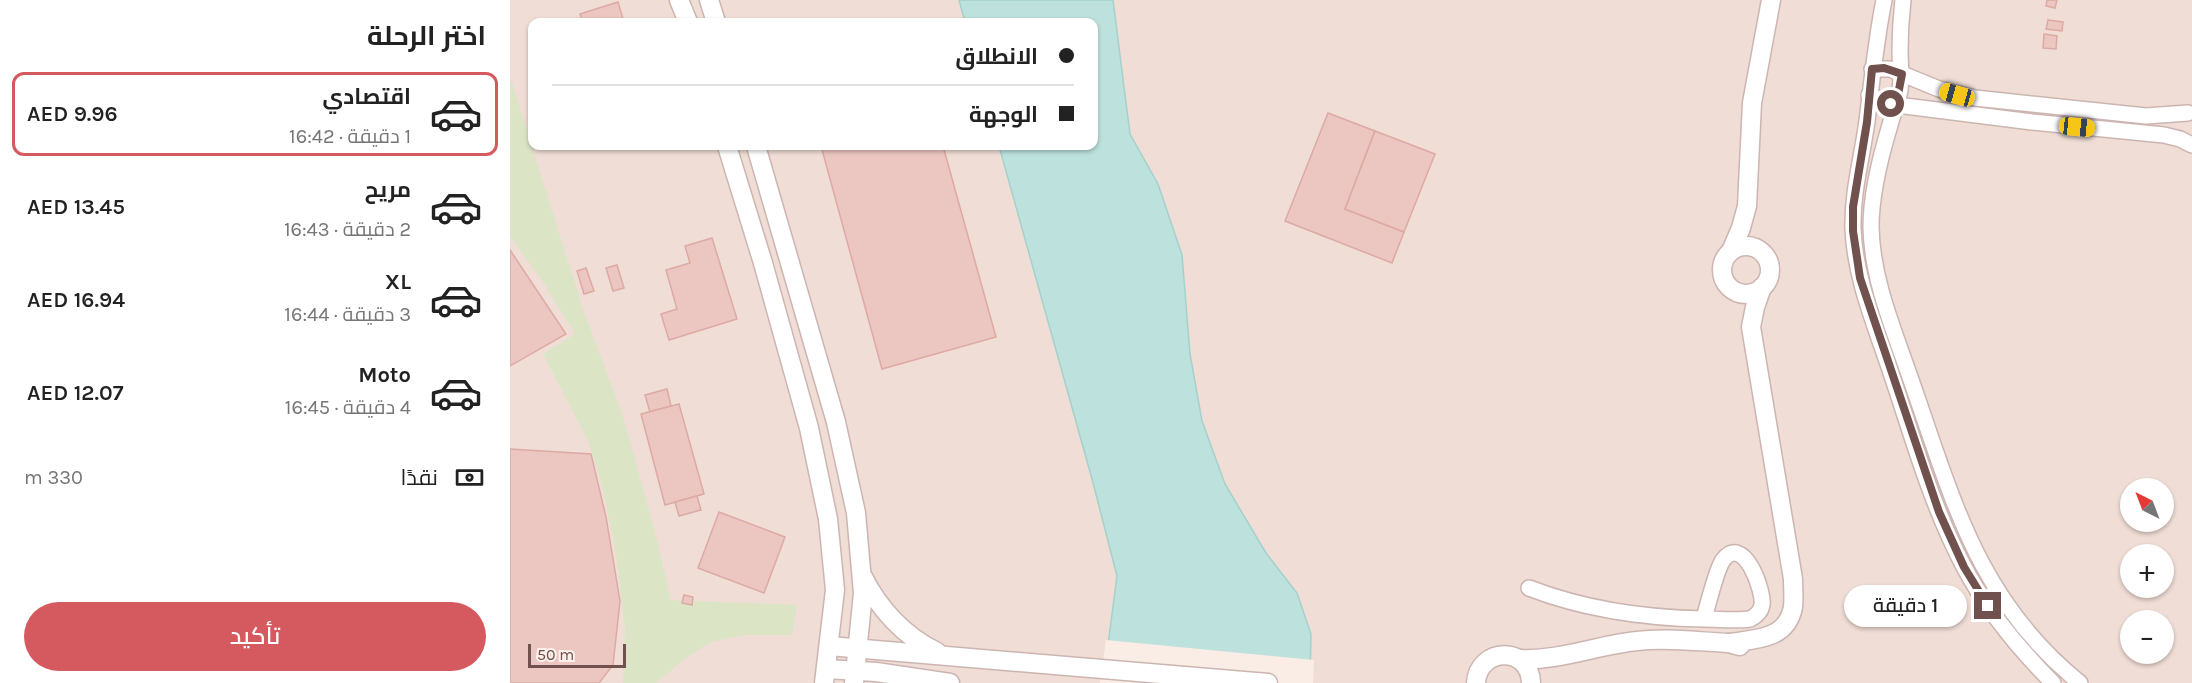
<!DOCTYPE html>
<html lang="ar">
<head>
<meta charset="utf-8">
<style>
  body { margin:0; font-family:Karla,Cairo,sans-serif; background:#f2f2f2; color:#222; direction:rtl; height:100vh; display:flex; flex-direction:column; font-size:22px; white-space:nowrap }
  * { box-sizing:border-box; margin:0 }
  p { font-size:20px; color:#767676 }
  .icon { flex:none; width:33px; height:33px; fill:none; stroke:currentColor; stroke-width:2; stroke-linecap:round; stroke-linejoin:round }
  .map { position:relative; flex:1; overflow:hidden; direction:ltr }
  .details { display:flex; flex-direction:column; background:#fff; width:510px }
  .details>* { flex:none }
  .banner { position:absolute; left:18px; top:18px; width:570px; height:132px; border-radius:12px; box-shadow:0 2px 4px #0004; direction:rtl; display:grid; align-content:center; height:132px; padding:0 24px; background:#fff }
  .needle { width:39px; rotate:318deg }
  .controls { position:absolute; left:1610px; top:478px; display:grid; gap:12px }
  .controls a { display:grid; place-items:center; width:54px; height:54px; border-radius:50%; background:#fff; box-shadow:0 2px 4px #0004; font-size:30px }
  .scale { position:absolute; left:18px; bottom:15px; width:98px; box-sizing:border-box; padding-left:6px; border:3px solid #70514e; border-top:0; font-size:16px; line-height:21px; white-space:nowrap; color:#70514e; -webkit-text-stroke:4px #fdf2ec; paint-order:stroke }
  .end { position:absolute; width:27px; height:27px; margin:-14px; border:8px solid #70514e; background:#fff; box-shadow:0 0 0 3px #fff }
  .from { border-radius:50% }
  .bubble { position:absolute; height:42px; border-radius:21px; background:#fff; box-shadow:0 2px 4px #0004; font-size:20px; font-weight:600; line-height:42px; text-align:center; direction:rtl }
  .car { position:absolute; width:18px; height:36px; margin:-18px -9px; border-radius:8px; box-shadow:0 0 4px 2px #0007; background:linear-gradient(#f5c518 24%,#345 0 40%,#f5c518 0 76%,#345 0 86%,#f5c518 0) }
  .banner b { display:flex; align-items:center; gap:21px; height:57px; font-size:22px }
  .banner b+b { border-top:2px solid #e0e0e0 }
  .banner i { width:15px; height:15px; background:#222 }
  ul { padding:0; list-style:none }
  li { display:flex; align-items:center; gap:18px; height:84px; margin:0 12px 9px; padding:0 12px; border:3px solid transparent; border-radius:12px }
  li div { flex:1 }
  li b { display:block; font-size:22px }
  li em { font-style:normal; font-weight:600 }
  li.selected { border-color:#d55a60 }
  li>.icon { width:54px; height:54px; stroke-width:1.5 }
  h2 { padding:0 24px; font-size:27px; line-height:72px }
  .pay { display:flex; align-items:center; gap:15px; height:66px; padding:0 24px; font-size:22px }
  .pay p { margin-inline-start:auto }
  .primary-button { display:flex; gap:12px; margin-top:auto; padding:12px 24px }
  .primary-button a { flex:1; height:69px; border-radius:36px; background:#d55a60; color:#fff; font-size:24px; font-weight:600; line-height:69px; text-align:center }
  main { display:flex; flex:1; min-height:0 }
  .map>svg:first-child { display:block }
</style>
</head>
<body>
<main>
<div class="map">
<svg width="1682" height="683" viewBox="0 0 1682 683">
  <rect width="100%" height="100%" fill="#f9ede6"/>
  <path fill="#f0ddd5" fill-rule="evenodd" d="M0 0H1682V683H0ZM22 22H584V146H22ZM1620 489H1653V522H1620ZM1620 555H1653V588H1620ZM1620 621H1653V654H1620Z"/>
  <polygon fill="#dbe5c6" points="0,77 74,312 113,416 145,532 161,600 287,605 282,635 233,635 201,642 180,655 146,683 113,683 115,628 106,554 92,485 78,441 33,354 65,334 31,279 0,236"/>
  <polygon fill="#bde1dc" stroke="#a4d1cc" stroke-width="1.5" points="449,0 603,0 620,134 648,184 672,255 680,354 692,421 715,484 756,553 787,593 801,634 800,683 593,683 607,576 582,479 489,146 584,146 584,22 455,22"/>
  <polygon fill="#f9ede6" points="596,640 804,660 803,683 590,683"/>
  <g fill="#ecc6c1" stroke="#dcaaa3" stroke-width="1.5">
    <polygon points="1537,0 1547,0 1545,8 1536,6"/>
    <polygon points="108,2 114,22 73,22 70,14"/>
    <polygon points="1538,20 1553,22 1552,31 1536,29"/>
    <polygon points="1534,34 1547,36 1546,49 1533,48"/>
    <polygon points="818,113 865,131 835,209 894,232 882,263 775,221"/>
    <polygon points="865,131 925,154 894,232 835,209"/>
    <polygon points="311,146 433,146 486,337 372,369"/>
    <polygon points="202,238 227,319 159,340 151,314 167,309 156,270 180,263 175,246"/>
    <polygon points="0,250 56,334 0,366"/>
    <polygon points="107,265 114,288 103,291 96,268"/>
    <polygon points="76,268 84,291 74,294 67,271"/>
    <polygon points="157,389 161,406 140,412 135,395"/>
    <polygon points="169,404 194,494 155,505 131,414"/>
    <polygon points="0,449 81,454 96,517 110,601 103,665 89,683 0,683"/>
    <polygon points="187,496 191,510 169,516 165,502"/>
    <polygon points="209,512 275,537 254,593 188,568"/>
    <polygon points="174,595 183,597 182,605 172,603"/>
  </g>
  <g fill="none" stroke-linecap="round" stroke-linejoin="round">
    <defs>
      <g id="minor">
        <path d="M1374 0C1366 40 1362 80 1357 121 1352 158 1342 192 1343 229 1345 279 1366 327 1381 373 1403 438 1421 504 1453 565 1476 609 1508 648 1543 683"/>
        <path d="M1393 0C1391 17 1390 33 1390 50 1390 63 1392 76 1390 90 1388 102 1383 113 1380 125 1370 158 1361 193 1361 227 1362 280 1384 330 1401 380 1443 499 1467 600 1570 683"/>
        <polyline points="1362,69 1380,69 1429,89 1465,98 1636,116 1678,113"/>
        <polyline points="1359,95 1375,102 1387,105 1522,122 1654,135 1670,139 1682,145"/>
        <path d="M1019 588C1076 610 1133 618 1194 619 1209 619 1225 621 1240 619 1246 616 1251 612 1252 605 1254 591 1234 533 1213 560 1206 570 1198 605 1194 618"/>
      </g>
      <g id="tertiary">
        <polyline points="169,0 178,22"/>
        <polyline points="199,0 206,22"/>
        <polyline points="217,146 253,263 299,428 318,519 325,590 314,683"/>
        <polyline points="246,146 326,422 346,513 353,593 344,683"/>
        <circle cx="1236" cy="270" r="24"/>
        <polyline points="1222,249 1231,228 1237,206 1242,103 1261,0"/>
        <path d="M353 577C369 609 395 637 427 652"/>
        <path d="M1219 643C1245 639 1277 640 1283 607 1284 598 1283 588 1283 579L1241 327 1245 307 1252 287"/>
        <polyline points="319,646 758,683"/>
        <path d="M1009 659C1050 661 1087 645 1127 641 1157 637 1189 642 1219 643L1230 646"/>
        <polyline points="316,669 366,672 440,683"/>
        <path d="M966 683C968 647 1020 645 1021 683"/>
      </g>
    </defs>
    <use href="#minor" stroke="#ccb5b1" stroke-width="18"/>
    <use href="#tertiary" stroke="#ccb5b1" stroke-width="21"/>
    <use href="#minor" stroke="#fff" stroke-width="15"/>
    <use href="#tertiary" stroke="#fff" stroke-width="18"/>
  </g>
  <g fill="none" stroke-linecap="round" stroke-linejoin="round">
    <polyline stroke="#70514e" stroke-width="8" points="1381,104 1386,105 1392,74 1374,68 1362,69 1357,122 1343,207 1343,231 1350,278 1429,512 1454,567 1478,606"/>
  </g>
</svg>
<div class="controls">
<a><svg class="needle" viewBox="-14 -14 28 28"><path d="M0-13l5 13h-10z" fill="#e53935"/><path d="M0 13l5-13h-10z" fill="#767676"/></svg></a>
<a>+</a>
<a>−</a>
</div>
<div class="scale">50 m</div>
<i class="end from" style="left:1381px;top:104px"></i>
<i class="end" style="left:1478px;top:606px"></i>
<div class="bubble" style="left:1334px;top:585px;width:123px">1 دقيقة</div>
<i class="car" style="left:1447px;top:95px;rotate:286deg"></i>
<i class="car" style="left:1567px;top:127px;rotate:96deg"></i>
<div class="banner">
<b><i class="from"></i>الانطلاق</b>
<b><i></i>الوجهة</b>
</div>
</div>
<section class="details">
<h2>اختر الرحلة</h2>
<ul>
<li class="selected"><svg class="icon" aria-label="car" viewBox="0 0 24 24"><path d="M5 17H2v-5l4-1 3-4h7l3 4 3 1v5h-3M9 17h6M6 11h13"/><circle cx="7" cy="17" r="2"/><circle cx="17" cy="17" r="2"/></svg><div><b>اقتصادي</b><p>1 دقيقة · 16:42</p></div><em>AED 9.96</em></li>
<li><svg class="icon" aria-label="car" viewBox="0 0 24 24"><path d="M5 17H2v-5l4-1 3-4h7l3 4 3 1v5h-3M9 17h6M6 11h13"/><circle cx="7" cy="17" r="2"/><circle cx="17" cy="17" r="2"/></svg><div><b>مريح</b><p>2 دقيقة · 16:43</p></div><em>AED 13.45</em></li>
<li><svg class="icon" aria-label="car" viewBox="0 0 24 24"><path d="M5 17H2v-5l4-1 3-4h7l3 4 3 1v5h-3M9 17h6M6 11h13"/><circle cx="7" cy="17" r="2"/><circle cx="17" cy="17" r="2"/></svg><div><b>XL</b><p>3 دقيقة · 16:44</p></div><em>AED 16.94</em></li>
<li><svg class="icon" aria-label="car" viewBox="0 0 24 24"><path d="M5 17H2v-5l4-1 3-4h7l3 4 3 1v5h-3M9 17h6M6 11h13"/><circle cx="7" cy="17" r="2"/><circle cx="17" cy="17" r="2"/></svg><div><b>Moto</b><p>4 دقيقة · 16:45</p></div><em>AED 12.07</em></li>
</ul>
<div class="pay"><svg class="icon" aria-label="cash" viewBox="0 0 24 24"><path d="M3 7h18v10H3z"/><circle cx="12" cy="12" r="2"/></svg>نقدًا<p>330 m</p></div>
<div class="primary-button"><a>تأكيد</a></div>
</section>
</main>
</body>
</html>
